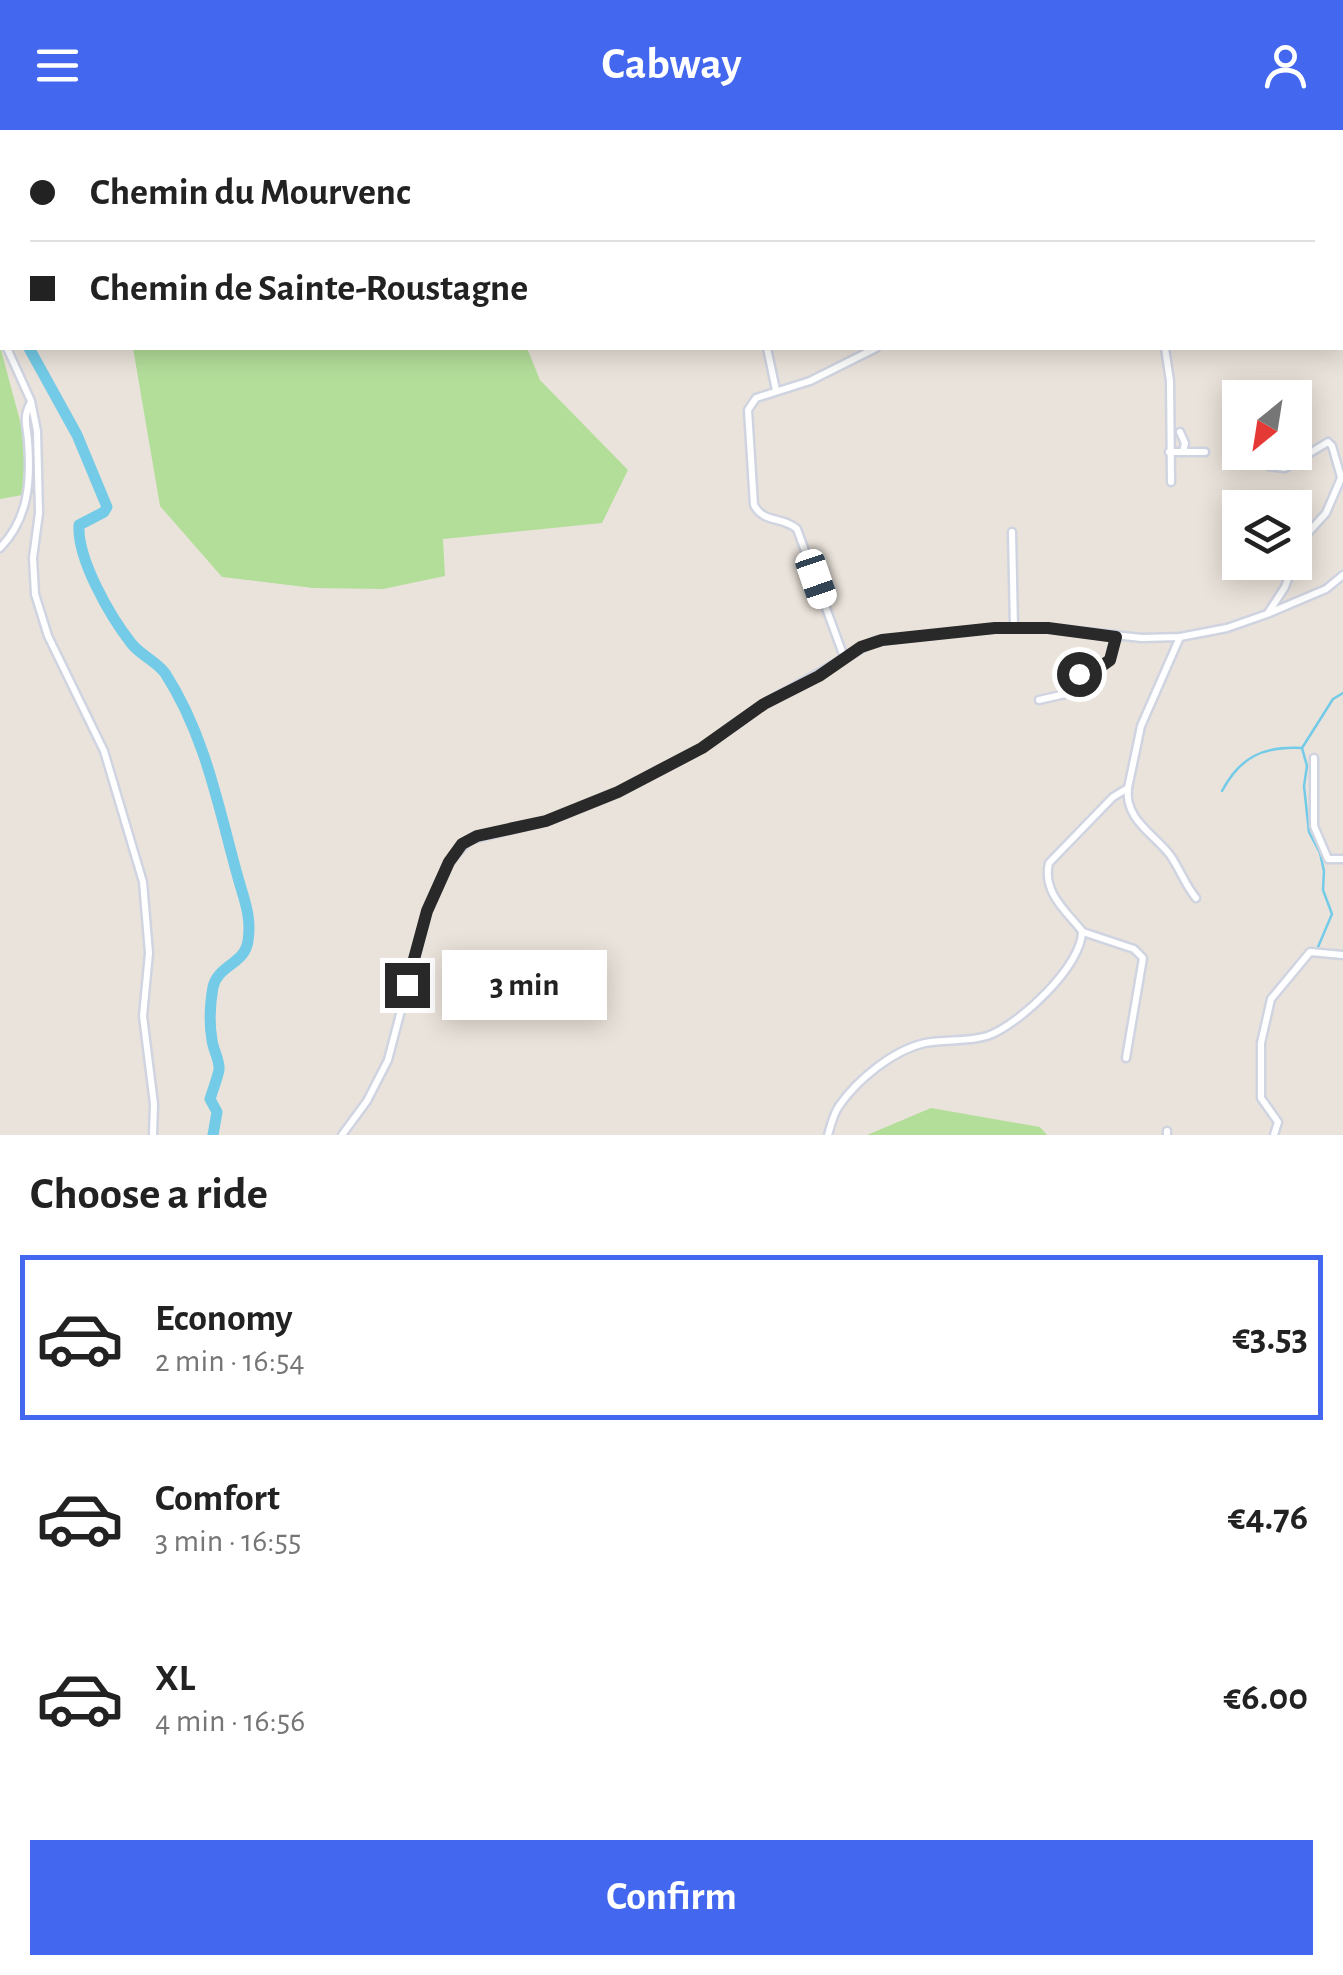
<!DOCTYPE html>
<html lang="en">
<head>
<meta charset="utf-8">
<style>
  body { margin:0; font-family:"Alegreya Sans",sans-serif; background:#f6f6f6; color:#222; height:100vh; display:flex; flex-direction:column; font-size:38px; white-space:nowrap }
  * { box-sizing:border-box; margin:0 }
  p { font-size:32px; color:#767676 }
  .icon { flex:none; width:55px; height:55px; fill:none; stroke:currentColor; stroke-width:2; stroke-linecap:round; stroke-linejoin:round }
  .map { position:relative; height:1005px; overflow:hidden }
  .details { display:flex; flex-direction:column; background:#fff; flex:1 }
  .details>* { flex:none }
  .guide { position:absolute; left:0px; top:0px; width:1345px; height:220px; box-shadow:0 5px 25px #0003; display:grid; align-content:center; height:220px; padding:0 30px; background:#fff }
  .needle { width:65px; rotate:210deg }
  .buttons { position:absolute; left:1222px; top:250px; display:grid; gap:20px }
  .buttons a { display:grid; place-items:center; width:90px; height:90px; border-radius:0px; background:#fff; box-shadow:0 5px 25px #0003; font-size:50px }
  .end { position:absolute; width:45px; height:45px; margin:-22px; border:12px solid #292929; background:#fff; box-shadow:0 0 0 5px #fff }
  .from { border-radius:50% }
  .bubble { position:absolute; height:70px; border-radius:0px; background:#fff; box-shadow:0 5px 25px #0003; font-size:32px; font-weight:700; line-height:70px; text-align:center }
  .car { position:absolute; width:30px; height:60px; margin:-30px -15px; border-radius:12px; box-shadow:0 0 8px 2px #0007; background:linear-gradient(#fff 24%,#345 0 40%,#fff 0 76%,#345 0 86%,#fff 0) }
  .guide b { display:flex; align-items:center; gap:35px; height:95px; font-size:38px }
  .guide b+b { border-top:2px solid #e0e0e0 }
  .guide i { width:25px; height:25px; background:#222 }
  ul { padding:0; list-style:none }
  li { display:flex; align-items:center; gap:30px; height:165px; margin:0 20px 15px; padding:0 10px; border:5px solid transparent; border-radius:0px }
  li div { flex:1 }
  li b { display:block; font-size:38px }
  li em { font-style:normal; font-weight:700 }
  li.selected { border-color:#4367ef }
  li>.icon { width:90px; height:90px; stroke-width:1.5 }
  h2 { padding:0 30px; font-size:45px; line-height:120px }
  .action { display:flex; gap:20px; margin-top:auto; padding:20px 30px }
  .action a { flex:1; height:115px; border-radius:0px; background:#4367ef; color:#fff; font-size:40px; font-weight:700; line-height:115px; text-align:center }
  header { display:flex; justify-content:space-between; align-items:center; height:130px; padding:0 30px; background:#4367ef; color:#fff; font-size:45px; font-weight:700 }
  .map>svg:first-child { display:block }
</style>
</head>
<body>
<header><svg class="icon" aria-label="menu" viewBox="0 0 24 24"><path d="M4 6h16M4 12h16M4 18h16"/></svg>Cabway<svg class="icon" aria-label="person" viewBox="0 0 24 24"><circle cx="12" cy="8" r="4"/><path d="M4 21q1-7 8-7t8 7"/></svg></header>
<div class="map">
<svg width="1343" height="1005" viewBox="0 0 1343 1005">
  <rect width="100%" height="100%" fill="#eae3db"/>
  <g fill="#b3de9a">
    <polygon points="89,0 600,0 89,2"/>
    <polygon points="730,0 1057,0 733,2"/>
    <polygon points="0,216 39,362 0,369"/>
    <polygon points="133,218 527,218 540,250 628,340 602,393 443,409 445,446 383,459 313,458 222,447 160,376"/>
    <polygon points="931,978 1040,997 1047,1005 867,1005"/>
  </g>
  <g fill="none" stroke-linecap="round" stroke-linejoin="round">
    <g stroke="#73cbe7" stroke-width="2.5">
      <path d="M1222 661C1240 627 1263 616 1302 618"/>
      <polyline points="1318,817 1332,784 1323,760 1324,741 1320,723 1309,702 1304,656 1307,636 1302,618 1333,569 1343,563"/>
    </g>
    <g stroke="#73cbe7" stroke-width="11">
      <polyline points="2,0 3,2"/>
      <polyline points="0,54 2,50"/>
      <polyline points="0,140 2,146"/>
      <path d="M29 218 77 305 107 377 104 382 79 395C77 429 110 486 131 513 140 525 156 531 165 543 205 605 218 675 237 744 243 767 252 785 248 811 245 834 218 835 213 857 210 874 209 893 212 910 213 920 220 930 219 940 217 949 213 960 210 969L217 982 213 1005"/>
    </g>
    <defs>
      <g id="minor">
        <polyline points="699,0 700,2"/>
        <polyline points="1099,2 1100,0"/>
        <polyline points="1171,2 1181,0"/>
        <polyline points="1198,2 1199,0"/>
        <polyline points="1342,51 1343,50"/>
        <polyline points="0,202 2,207"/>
        <polyline points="1342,212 1343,213"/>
        <polyline points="7,218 31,271 37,301 39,383 33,428 35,464 48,506 104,621 143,752 149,823 143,886 154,974 153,1005"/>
        <polyline points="767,218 776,260"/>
        <polyline points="1165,218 1170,251 1171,352"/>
        <polyline points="1180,302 1185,313 1183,322"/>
        <polyline points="1169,322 1205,322"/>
        <polyline points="1269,336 1285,338 1328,312 1332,316 1341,347"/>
        <polyline points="1012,402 1014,498"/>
        <path d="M0 418C29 388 31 351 28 311 27 295 22 288 31 272"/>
        <polyline points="1295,431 1307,404 1326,383 1342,346"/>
        <polyline points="1268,483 1285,457 1294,432"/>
        <path d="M844 527 797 399C783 386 764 394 754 375L748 280 756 268 810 251 876 218"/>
        <polyline points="1039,570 1074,562 1083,538 1103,535 1110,530 1116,507"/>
        <polyline points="1314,628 1314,696 1328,729 1343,729"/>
        <path d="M1128 658C1124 689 1154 704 1170 725 1180 739 1185 755 1196 768"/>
        <polyline points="1083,802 1134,819 1143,828 1126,928"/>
        <polyline points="1167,1001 1167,1005"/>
        <polyline points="342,1005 367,971 388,930 427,781 449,732 469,710 546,691 618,662 702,618 764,574 875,511 995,498 1048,498 1142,508 1180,507 1227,498 1267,484 1326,459 1343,445"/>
        <path d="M828 1005C831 995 833 985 839 976 857 950 893 920 925 913 945 909 967 912 987 906 1018 896 1083 835 1082 801 1066 781 1042 762 1049 733L1113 667 1128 658 1141 596 1180 507"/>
        <polyline points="1274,1005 1278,992 1261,968 1261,913 1271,869 1310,822 1343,825"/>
      </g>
    </defs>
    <use href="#minor" stroke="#d0d4e1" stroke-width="11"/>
    <use href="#minor" stroke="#fff" stroke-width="6"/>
  </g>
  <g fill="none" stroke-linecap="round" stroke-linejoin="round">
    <polyline stroke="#292929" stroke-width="12" points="407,855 427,781 449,732 462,714 477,706 546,691 618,662 702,618 764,574 819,546 861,517 882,510 995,498 1048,498 1116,507 1110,530 1103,535 1084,537 1079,544"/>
  </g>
</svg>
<div class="buttons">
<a><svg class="needle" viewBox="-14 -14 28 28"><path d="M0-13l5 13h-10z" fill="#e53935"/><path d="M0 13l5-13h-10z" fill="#767676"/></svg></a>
<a><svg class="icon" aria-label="layers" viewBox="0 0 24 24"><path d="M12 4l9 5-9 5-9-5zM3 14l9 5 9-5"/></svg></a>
</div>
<i class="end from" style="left:1079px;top:544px"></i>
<i class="end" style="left:407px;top:855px"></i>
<div class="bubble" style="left:442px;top:820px;width:165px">3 min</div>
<i class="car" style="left:816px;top:449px;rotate:161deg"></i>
<div class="guide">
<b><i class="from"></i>Chemin du Mourvenc</b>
<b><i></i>Chemin de Sainte-Roustagne</b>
</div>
</div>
<section class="details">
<h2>Choose a ride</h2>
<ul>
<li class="selected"><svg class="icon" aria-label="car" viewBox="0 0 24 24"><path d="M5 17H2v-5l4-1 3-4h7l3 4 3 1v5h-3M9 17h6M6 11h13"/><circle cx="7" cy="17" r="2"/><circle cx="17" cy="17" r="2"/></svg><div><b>Economy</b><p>2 min · 16:54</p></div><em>€3.53</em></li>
<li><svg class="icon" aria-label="car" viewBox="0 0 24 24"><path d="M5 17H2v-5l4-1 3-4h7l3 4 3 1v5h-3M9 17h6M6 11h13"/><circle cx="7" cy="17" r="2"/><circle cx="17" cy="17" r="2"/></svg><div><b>Comfort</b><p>3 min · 16:55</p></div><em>€4.76</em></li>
<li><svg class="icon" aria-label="car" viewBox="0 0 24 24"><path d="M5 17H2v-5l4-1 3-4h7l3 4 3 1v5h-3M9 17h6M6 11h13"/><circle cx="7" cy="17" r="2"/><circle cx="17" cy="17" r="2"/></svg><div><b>XL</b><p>4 min · 16:56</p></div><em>€6.00</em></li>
</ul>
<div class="action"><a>Confirm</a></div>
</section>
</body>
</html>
